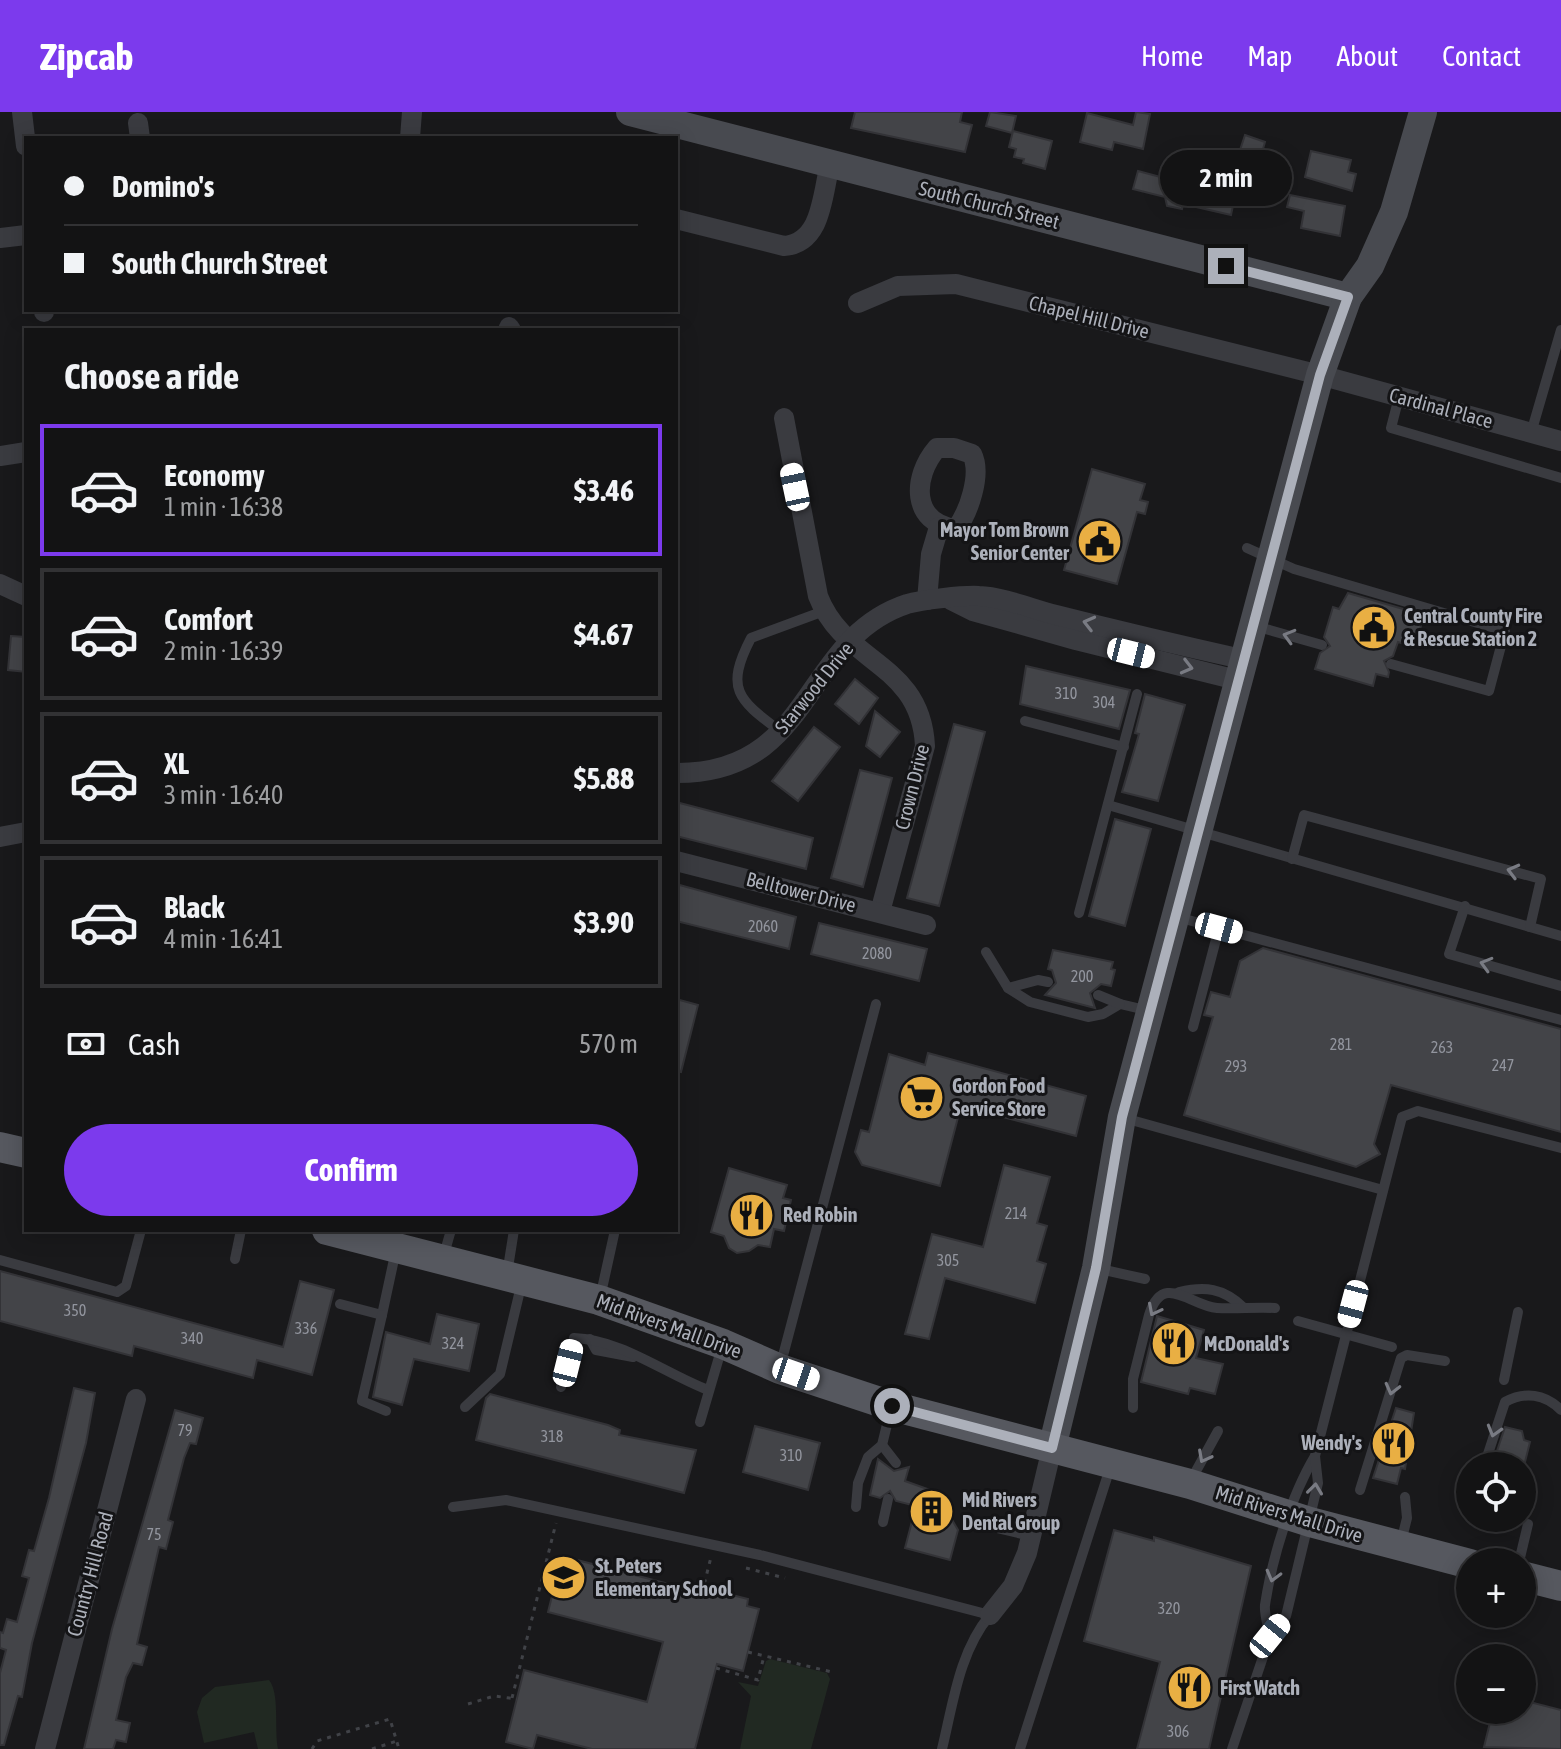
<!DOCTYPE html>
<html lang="en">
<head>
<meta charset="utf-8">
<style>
  body { margin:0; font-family:"Asap Condensed",sans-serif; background:#1c1c1d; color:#f1f3f6; height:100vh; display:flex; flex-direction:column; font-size:30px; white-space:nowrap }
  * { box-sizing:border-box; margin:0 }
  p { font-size:26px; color:#9d9ea0 }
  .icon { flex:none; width:44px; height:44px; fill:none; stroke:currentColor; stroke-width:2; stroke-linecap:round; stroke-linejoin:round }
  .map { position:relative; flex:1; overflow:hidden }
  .drawer { position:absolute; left:24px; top:216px; width:654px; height:904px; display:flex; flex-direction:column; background:#131314; border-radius:0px; box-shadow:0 4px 20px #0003,0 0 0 2px #323234 }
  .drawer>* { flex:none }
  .guide { position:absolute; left:24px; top:24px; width:654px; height:176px; border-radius:0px; box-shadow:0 4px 20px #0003,0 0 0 2px #323234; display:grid; align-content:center; height:176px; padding:0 40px; background:#131314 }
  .controls { position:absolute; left:1456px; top:1340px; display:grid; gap:16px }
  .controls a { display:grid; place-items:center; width:80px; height:80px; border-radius:50%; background:#131314; box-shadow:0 4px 20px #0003,0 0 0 2px #323234; font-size:40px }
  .end { position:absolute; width:36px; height:36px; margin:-18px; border:10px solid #acb0ba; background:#111; box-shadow:0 0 0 4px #111 }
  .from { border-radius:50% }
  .bubble { position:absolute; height:56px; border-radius:28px; background:#131314; box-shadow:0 4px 20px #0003,0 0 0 2px #323234; font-size:26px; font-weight:700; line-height:56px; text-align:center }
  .car { position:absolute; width:24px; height:48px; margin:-24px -12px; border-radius:10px; box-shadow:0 0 6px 2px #0007; background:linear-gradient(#fff 24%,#345 0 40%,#fff 0 76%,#345 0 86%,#fff 0) }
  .guide b { display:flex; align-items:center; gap:28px; height:76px; font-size:30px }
  .guide b+b { border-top:2px solid #323234 }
  .guide i { width:20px; height:20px; background:#f1f3f6 }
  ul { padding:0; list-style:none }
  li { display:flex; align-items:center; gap:24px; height:132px; margin:0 16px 12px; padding:0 24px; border:4px solid #323234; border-radius:0px }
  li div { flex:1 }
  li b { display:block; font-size:30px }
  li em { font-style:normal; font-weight:700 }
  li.active { border-color:#7c3aed }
  li>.icon { width:72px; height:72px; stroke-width:1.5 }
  h2 { padding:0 40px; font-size:36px; line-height:96px }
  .pay { display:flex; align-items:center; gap:20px; height:88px; padding:0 40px; font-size:30px }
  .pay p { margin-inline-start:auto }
  .primary-button { display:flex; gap:16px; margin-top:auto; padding:16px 40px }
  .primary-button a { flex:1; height:92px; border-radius:48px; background:#7c3aed; color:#fff; font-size:32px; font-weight:700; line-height:92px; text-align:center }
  header { display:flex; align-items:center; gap:48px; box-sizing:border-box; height:112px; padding:0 40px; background:#7c3aed; color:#fff }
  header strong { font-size:38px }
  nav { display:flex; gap:44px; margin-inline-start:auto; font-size:28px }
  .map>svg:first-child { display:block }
</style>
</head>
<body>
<header>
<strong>Zipcab</strong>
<nav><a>Home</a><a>Map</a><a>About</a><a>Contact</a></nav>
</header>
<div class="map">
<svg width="1561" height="1637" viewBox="0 0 1561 1637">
  <rect width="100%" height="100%" fill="#19191b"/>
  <g fill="#212922">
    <polygon points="770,1547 827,1561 830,1567 811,1637 740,1637 751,1584 738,1570 758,1574 766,1549"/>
    <path d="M269 1568C280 1581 274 1617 278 1637H258L254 1620 204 1631 197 1600 202 1586 215 1575Z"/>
  </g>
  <g fill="#434448" stroke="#333337" stroke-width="2">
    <polygon points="855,0 962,0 960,10 972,13 965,40 851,16"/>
    <polygon points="990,0 1016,4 1012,21 986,14"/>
    <polygon points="1136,0 1150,2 1143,37 1114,30 1112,38 1080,30 1087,1 1133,13"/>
    <polygon points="1013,19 1052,29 1045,57 1023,51 1024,47 1014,45 1016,37 1009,35"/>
    <polygon points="1245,23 1265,30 1259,51 1238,44"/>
    <polygon points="1311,39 1351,48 1348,60 1356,62 1352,79 1305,65"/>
    <polygon points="1138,59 1209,78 1211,70 1243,78 1240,91 1234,89 1231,103 1183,92 1182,97 1167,94 1165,85 1133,77"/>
    <polygon points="1290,83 1345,94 1340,124 1301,116 1304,99 1287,95"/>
    <polygon points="1092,357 1145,372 1140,388 1148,390 1145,402 1137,400 1117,472 1064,458"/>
    <polygon points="1348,481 1424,503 1415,535 1398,530 1393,544 1384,549 1389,560 1388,565 1376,562 1373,574 1315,557 1320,541 1330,534 1324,525 1333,495 1339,497"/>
    <polygon points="11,524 26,525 26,560 8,558"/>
    <polygon points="1026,554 1130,578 1119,617 1020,592"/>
    <polygon points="855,567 878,586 859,612 835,592"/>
    <polygon points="1145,582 1185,593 1158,689 1122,680 1139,622 1135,621"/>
    <polygon points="875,599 900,620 880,645 866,634"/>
    <polygon points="954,612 985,620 939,794 907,786"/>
    <polygon points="814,615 840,635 798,689 772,669"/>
    <polygon points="860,658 892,666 863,775 831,766"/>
    <polygon points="676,690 813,726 806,757 676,724"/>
    <polygon points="1115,707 1151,717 1125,814 1089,804"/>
    <polygon points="676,772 796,805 789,837 676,809"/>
    <polygon points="819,811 927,837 919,869 811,842"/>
    <polygon points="1263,836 1561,917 1561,1020 1391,973 1374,1032 1380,1042 1356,1055 1184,1003 1213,905 1204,903 1211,880 1230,885 1240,849"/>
    <polygon points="1053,838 1113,850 1111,857 1115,858 1111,874 1101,872 1090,881 1095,896 1045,883 1056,871 1052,858 1048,857"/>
    <polygon points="676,887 698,893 681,960 676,959"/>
    <polygon points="928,941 1086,984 1076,1024 961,994 940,1074 862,1053 855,1040 861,1018 869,1020 889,942 925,953"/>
    <polygon points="1004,1053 1050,1065 1037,1111 1047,1114 1037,1149 1046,1152 1035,1191 945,1166 929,1227 905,1222 932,1122 983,1135"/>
    <polygon points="729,1056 787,1073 783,1086 791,1088 784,1119 774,1117 770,1135 758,1133 749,1139 737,1141 729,1136 724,1124 711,1120"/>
    <polygon points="0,1159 283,1235 300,1169 334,1178 312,1263 257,1248 253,1266 134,1234 132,1244 0,1209"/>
    <polygon points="437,1202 479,1212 469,1259 414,1247 402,1293 373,1285 386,1220 430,1232"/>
    <polygon points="1157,1204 1204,1218 1196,1246 1223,1252 1215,1282 1190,1276 1188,1282 1141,1270"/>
    <polygon points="74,1276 95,1281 86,1331 32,1531 22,1585 18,1584 4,1633 0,1633 0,1561 6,1538 0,1536 0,1520 3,1521 7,1507 17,1510 29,1466 22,1464 29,1438 34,1439 49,1386"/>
    <polygon points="490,1282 608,1313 620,1318 619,1323 696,1338 684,1381 476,1328 486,1286"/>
    <polygon points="1396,1296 1414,1301 1405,1357 1401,1356 1397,1372 1373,1366"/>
    <polygon points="175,1298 203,1306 196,1332 190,1331 184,1346 168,1408 173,1410 166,1437 159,1435 137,1532 147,1535 142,1553 133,1551 126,1565 116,1608 130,1611 126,1630 116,1628 113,1637 84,1637 112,1517"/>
    <polygon points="755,1314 820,1331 808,1378 743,1360"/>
    <polygon points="1505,1315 1522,1319 1524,1328 1530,1330 1524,1354 1492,1354"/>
    <polygon points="878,1347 894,1359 909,1355 905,1369 936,1380 958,1418 950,1448 905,1436 916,1394 896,1389 890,1379 880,1386 870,1383"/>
    <polygon points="1114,1418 1154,1429 1154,1425 1251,1454 1209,1637 1137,1637 1160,1550 1084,1529"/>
    <polygon points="562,1444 707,1482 708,1477 748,1487 747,1494 759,1497 743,1559 717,1552 695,1637 592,1637 537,1623 533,1637 506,1630 524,1558 647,1590 663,1530 548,1500"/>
    <polygon points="1522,1588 1561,1598 1561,1637 1484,1635 1493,1598 1522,1598"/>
  </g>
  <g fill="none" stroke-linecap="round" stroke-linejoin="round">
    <g stroke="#404247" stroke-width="3" stroke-dasharray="4 6" stroke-linecap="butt">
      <polyline points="746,1456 785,1466"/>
      <polyline points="542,1469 555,1473"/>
      <polyline points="702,1481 711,1445"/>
      <polyline points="748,1540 832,1560"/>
      <polyline points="716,1556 758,1568 764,1544"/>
      <polyline points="512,1586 556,1411"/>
      <polyline points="468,1592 494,1584 517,1587"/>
      <polyline points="312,1637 317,1629 390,1607 399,1637"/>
      <polyline points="372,1637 397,1629"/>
    </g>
    <g stroke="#3a3b40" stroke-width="10">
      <polyline points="1399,285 1391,316 1561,366"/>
      <polyline points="1531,321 1561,218"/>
      <polyline points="1247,436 1294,457 1505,519 1489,579 1391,552"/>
      <polyline points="1255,514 1322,533"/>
      <polyline points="1025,609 1124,635"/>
      <path d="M780 619C739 588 724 578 751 526L824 499"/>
      <polyline points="1108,693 1561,824"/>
      <polyline points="1292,747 1304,703 1541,767 1530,815"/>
      <polyline points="1465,794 1449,842 1561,874"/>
      <polyline points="1079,801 1137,582"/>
      <polyline points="1177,805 1561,908"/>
      <polyline points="986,840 1008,876 1030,890 1088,905 1103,902 1120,892 1150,899"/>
      <polyline points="1008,876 1038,868 1048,870"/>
      <polyline points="1098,883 1120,892"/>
      <polyline points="1193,915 1219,816"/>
      <polyline points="1124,1006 1383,1078"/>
      <polyline points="443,1146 451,1118"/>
      <polyline points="235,1147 241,1118"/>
      <polyline points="0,1148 117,1180 126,1174 141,1118"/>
      <polyline points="1100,1157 1145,1167"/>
      <polyline points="507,1162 514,1118"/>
      <path d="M1179 1180C1205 1174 1223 1176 1243 1195"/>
      <polyline points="600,1186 615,1118"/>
      <polyline points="340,1192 382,1203 396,1138"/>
      <polyline points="382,1203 362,1289 386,1299"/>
      <polyline points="1298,1209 1392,1235"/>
      <polyline points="590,1227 596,1238 633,1245"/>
      <polyline points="780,1255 876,892"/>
      <polyline points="1504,1268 1518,1200"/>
      <path d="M561 1275 574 1226C622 1228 664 1261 708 1278"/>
      <polyline points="465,1295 500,1262 522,1170"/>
      <path d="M1133 1296V1267L1149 1203C1163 1159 1190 1194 1217 1196 1236 1197 1256 1195 1275 1196"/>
      <polyline points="700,1310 722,1235"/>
      <polyline points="882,1333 896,1351"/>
      <path d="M1484 1354 1505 1290C1525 1279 1545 1282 1561 1298"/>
      <polyline points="1469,1369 1470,1368"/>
      <polyline points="1190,1370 1218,1319"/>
      <polyline points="1360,1378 1401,1246 1407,1243 1445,1249"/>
      <path d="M453 1395 506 1388 760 1443 990 1503C959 1540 953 1592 942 1637"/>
      <polyline points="856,1395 858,1371 868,1345 882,1333 891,1296"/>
      <polyline points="883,1410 888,1387"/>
      <polyline points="988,1414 1031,1424"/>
      <polyline points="1401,1430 1407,1406 1405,1385"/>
      <polyline points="1519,1450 1528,1412"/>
      <path d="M1270 1524C1268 1514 1264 1502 1265 1493 1272 1446 1291 1384 1315 1344L1402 1005 1418 999 1561 1036"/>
      <polyline points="1020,1637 1111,1353"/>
      <polyline points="1232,1637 1270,1524 1286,1504 1318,1371 1315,1344"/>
    </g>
    <g stroke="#3a3b40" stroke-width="20">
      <polyline points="22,0 26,34"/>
      <polyline points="138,11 140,26"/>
      <polyline points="410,26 412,0"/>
      <path d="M676 107 784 134C822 131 822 84 830 52"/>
      <polyline points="0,126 26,123"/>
      <polyline points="858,191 898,174 956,172 1320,263 1561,329"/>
      <polyline points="44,198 44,200"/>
      <polyline points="509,215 511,218"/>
      <path d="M784 306 818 484C844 552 921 550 925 634L880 800"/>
      <path d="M937 336H954L972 342C982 362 969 400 956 417 911 411 912 365 937 336Z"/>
      <polyline points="0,344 26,340"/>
      <polyline points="0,472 26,484"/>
      <polyline points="927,488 931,442 939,415"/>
      <polyline points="951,488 973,499 1076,528 1241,569"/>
      <path d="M676 661C815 662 801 527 907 492 921 488 963 483 979 484 1004 485 1032 497 1056 503 1119 519 1183 534 1246 548"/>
      <polyline points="0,725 26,720"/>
      <polyline points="676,749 926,813"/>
      <polyline points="990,1503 1013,1474 1027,1441 1052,1336"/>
      <polyline points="45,1637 136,1287"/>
    </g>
    <g stroke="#484a50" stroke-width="28">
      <polyline points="630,0 1348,185"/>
      <polyline points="1052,1336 1096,1156 1122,1005 1320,263 1348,185 1370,154 1394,100 1423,0"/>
    </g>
    <g stroke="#56585f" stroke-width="30">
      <polyline points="0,1035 26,1041"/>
      <polyline points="327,1118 599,1188 723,1232 780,1257 892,1294 1190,1372 1310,1410 1470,1452"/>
      <polyline points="1522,1464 1561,1474"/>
    </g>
  </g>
  <defs><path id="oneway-chevron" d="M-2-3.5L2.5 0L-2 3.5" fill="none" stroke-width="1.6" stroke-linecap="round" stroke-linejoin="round" transform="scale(2)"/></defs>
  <g stroke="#797b83">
    <use href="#oneway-chevron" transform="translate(1089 511) rotate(-166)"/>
    <use href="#oneway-chevron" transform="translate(1289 524) rotate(-164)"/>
    <use href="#oneway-chevron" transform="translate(1187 555) rotate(14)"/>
    <use href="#oneway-chevron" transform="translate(1513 759) rotate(-165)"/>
    <use href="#oneway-chevron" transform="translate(1486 852) rotate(-164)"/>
    <use href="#oneway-chevron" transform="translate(1154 1198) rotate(117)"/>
    <use href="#oneway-chevron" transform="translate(1392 1277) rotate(104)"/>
    <use href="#oneway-chevron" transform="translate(1494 1319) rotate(106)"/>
    <use href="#oneway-chevron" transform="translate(1204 1345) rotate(118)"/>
    <use href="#oneway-chevron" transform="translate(1315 1377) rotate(-83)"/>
    <use href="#oneway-chevron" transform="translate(1273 1464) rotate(105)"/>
  </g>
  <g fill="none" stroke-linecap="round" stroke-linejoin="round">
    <polyline stroke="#acb0ba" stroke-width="10" points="892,1294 1052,1336 1096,1156 1122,1005 1320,263 1348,185 1226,154"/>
  </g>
  <defs>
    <symbol id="civic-disc" viewBox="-11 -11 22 22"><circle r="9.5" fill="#e9af43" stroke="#141416"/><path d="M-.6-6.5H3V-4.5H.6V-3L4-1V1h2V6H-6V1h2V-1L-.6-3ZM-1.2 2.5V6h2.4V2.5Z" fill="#111"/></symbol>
    <symbol id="supermarket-disc" viewBox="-11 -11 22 22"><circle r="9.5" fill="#e9af43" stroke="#141416"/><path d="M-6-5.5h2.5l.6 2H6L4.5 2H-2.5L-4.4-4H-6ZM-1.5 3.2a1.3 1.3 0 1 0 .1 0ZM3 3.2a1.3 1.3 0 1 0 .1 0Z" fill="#111"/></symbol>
    <symbol id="restaurant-disc" viewBox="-11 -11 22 22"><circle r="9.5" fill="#e9af43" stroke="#141416"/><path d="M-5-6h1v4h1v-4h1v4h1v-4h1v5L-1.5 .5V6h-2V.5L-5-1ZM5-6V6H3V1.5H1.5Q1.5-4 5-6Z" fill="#111"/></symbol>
    <symbol id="building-disc" viewBox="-11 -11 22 22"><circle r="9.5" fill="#e9af43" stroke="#141416"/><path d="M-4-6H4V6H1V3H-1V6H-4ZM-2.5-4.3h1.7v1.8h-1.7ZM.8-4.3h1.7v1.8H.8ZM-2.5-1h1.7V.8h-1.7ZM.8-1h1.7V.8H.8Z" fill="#111"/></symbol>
    <symbol id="school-disc" viewBox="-11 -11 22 22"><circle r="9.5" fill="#e9af43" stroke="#141416"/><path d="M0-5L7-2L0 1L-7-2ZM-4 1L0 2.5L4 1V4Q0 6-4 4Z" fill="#111"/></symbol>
  </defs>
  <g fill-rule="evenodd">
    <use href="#civic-disc" x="1074" y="404" width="51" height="51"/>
    <use href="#civic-disc" x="1348" y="490" width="51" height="51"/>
    <use href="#supermarket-disc" x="896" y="960" width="51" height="51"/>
    <use href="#restaurant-disc" x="726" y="1078" width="51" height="51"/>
    <use href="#restaurant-disc" x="1148" y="1206" width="51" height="51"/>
    <use href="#restaurant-disc" x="1368" y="1306" width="51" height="51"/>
    <use href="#building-disc" x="906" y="1374" width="51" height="51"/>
    <use href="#school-disc" x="538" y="1440" width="51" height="51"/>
    <use href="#restaurant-disc" x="1164" y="1550" width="51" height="51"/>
  </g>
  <g text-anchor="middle" stroke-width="6" stroke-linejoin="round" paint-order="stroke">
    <g font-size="16" fill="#92959e">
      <text x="1066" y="587">310</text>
      <text x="1104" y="596">304</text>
      <text x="763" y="820">2060</text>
      <text x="877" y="847">2080</text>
      <text x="1082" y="870">200</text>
      <text x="1341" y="938">281</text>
      <text x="1442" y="941">263</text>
      <text x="1503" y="959">247</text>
      <text x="1236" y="960">293</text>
      <text x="1016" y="1107">214</text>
      <text x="948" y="1154">305</text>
      <text x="75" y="1204">350</text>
      <text x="306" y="1222">336</text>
      <text x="192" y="1232">340</text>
      <text x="453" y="1237">324</text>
      <text x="185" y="1324">79</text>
      <text x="552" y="1330">318</text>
      <text x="791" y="1349">310</text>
      <text x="154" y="1428">75</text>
      <text x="1169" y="1502">320</text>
      <text x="1178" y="1625">306</text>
    </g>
    <g font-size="20" fill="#acb0ba" stroke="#141416">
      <text transform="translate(989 93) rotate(14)" y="7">South Church Street</text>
      <text transform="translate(1089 205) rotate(14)" y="7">Chapel Hill Drive</text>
      <text transform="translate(1441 296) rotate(15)" y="7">Cardinal Place</text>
      <text transform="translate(814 576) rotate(-51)" y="7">Starwood Drive</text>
      <text transform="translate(912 675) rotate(-76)" y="7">Crown Drive</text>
      <text transform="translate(801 780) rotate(14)" y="7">Belltower Drive</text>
      <text transform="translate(669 1214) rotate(20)" y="7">Mid Rivers Mall Drive</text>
      <text transform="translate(1289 1402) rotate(17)" y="7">Mid Rivers Mall Drive</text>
      <text transform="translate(90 1462) rotate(-75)" y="7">Country Hill Road</text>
    </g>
    <g font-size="20" font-weight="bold" fill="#acb0ba" stroke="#141416" text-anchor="start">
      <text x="1069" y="425" text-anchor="end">Mayor Tom Brown<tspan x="1069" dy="23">Senior Center</tspan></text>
      <text x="1404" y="511">Central County Fire<tspan x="1404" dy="23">&amp; Rescue Station 2</tspan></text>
      <text x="952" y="981">Gordon Food<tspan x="952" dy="23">Service Store</tspan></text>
      <text x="783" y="1110">Red Robin</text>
      <text x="1204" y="1239">McDonald's</text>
      <text x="1362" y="1338" text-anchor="end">Wendy's</text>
      <text x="962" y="1395">Mid Rivers<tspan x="962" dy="23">Dental Group</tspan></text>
      <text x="595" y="1461">St. Peters<tspan x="595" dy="23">Elementary School</tspan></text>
      <text x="1220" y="1583">First Watch</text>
    </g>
  </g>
</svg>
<div class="controls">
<a><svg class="icon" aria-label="locate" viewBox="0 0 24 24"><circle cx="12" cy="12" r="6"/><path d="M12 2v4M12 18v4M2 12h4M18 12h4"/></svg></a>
<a>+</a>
<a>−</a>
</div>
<i class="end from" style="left:892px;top:1294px"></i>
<i class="end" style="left:1226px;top:154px"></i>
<div class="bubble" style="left:1160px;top:38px;width:132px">2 min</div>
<i class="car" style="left:795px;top:375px;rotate:348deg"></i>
<i class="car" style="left:1131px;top:541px;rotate:104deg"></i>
<i class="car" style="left:1219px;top:816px;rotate:105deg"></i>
<i class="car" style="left:1353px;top:1192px;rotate:195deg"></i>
<i class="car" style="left:568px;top:1251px;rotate:14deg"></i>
<i class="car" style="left:796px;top:1262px;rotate:109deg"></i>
<i class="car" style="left:1270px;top:1524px;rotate:39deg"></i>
<div class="guide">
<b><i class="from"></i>Domino's</b>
<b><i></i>South Church Street</b>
</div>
<section class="drawer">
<h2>Choose a ride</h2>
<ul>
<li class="active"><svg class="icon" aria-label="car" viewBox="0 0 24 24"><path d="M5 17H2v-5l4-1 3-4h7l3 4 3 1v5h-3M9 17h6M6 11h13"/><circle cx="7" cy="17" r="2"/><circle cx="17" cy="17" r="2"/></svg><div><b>Economy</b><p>1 min · 16:38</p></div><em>$3.46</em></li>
<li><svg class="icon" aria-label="car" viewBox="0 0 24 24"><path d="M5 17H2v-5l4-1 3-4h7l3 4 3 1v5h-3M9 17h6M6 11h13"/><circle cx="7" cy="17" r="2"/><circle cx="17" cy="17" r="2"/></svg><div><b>Comfort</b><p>2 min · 16:39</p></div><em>$4.67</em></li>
<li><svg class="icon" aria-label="car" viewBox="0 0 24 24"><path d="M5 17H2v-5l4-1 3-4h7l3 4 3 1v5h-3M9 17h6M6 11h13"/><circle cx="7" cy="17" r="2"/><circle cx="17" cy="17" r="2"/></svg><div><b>XL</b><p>3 min · 16:40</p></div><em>$5.88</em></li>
<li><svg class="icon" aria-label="car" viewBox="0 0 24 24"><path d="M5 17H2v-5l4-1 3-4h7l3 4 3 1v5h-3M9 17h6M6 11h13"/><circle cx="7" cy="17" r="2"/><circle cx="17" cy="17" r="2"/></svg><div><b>Black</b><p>4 min · 16:41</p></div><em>$3.90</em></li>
</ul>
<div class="pay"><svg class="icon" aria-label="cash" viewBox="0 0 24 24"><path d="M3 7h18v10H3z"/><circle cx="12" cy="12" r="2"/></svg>Cash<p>570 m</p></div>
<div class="primary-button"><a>Confirm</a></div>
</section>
</div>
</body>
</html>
